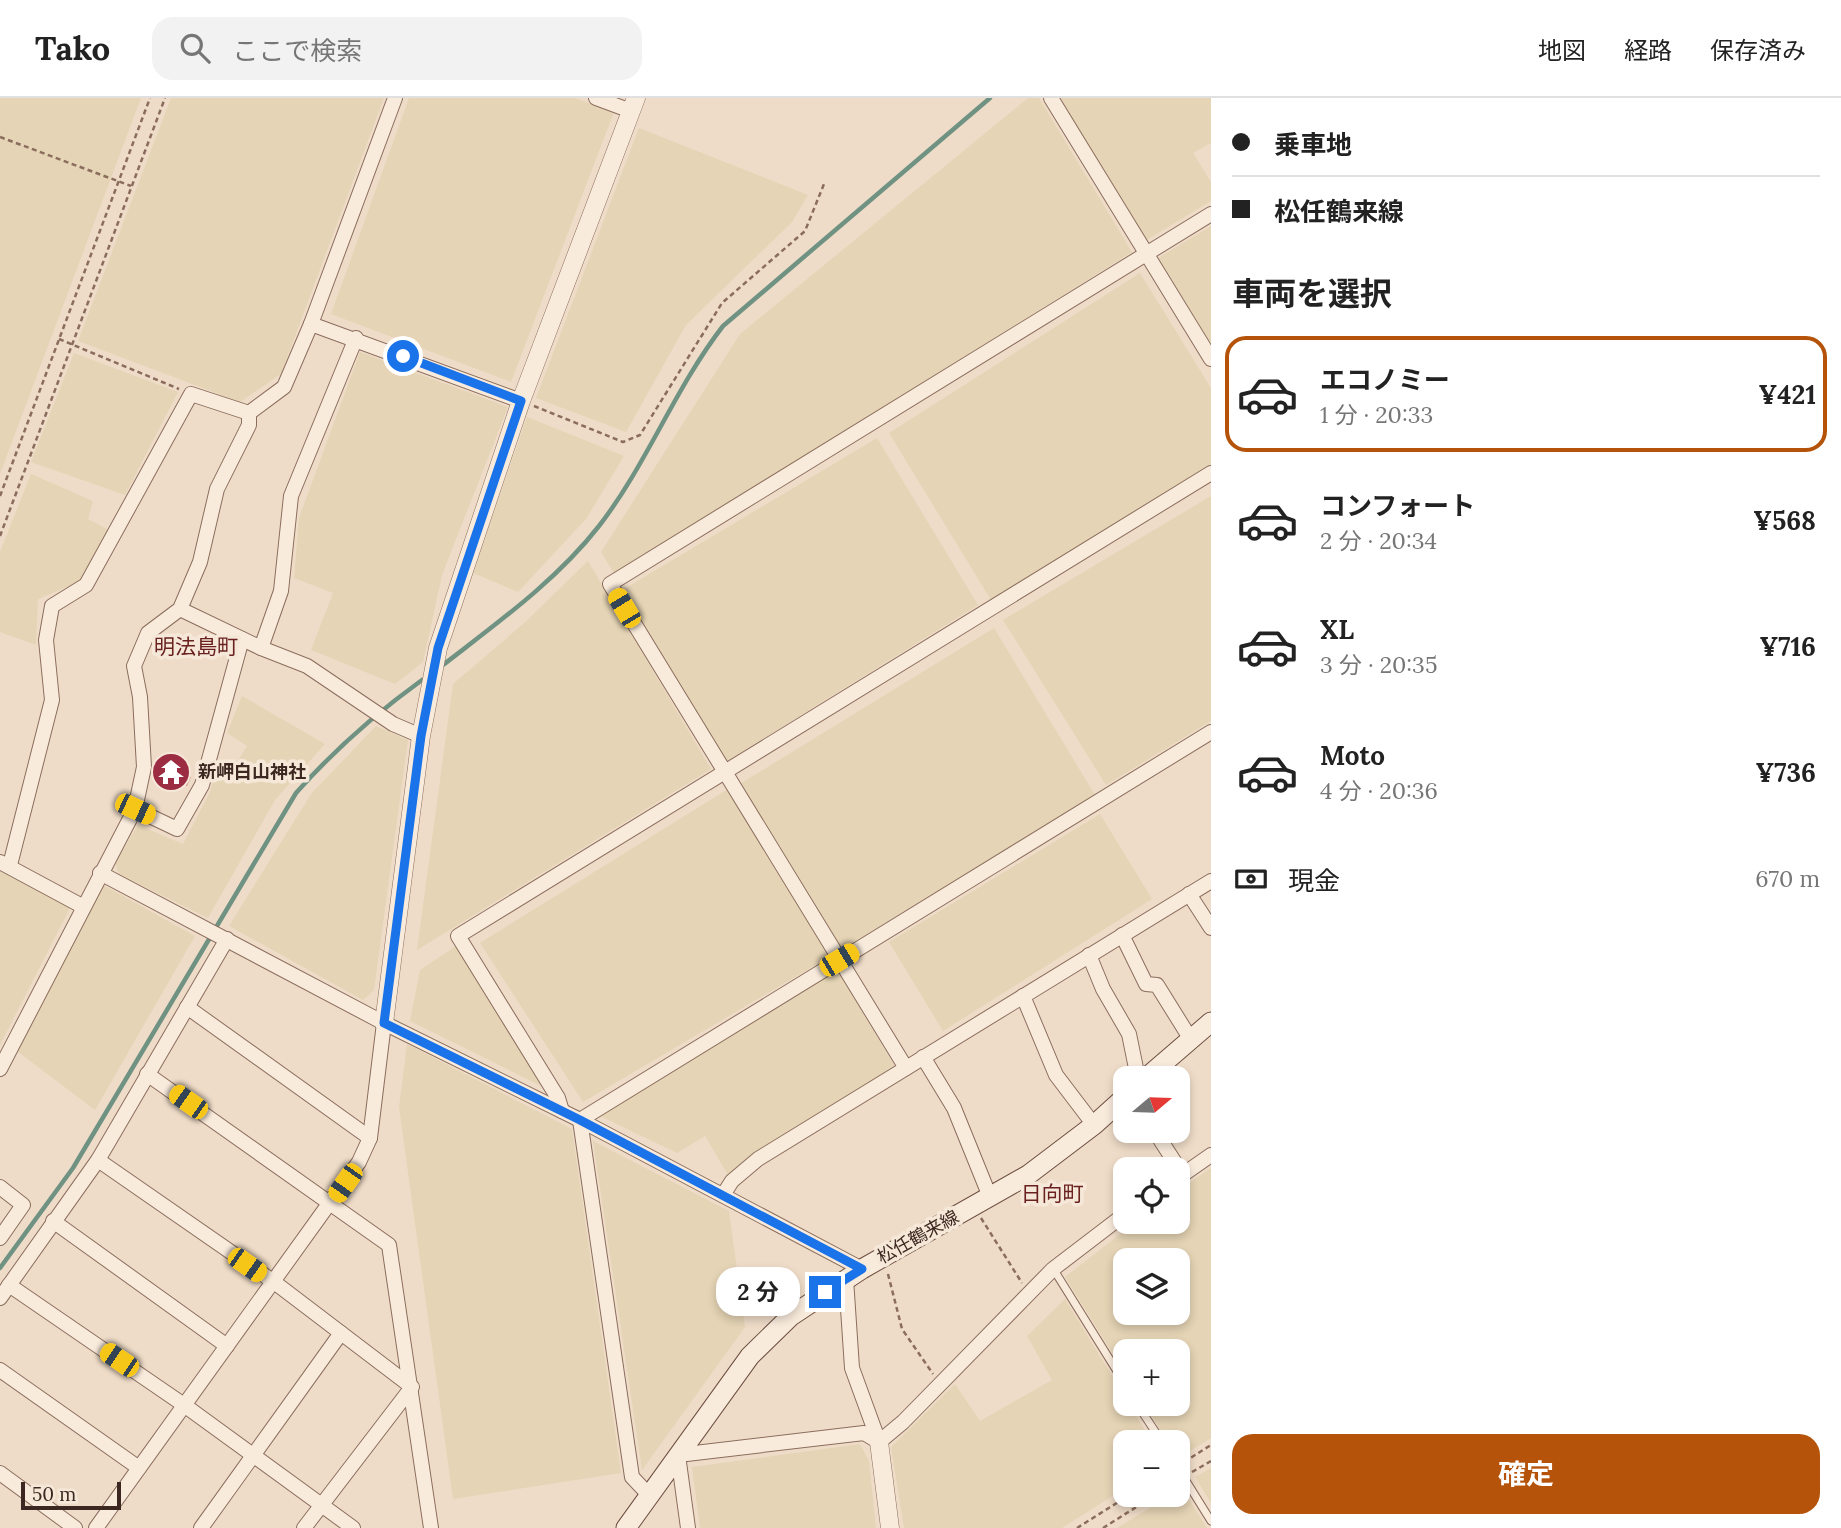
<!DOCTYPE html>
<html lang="ja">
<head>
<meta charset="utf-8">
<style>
  body { margin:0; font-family:Lora,"Noto Sans JP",serif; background:#f2f2f2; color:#222; height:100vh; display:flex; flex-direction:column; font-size:26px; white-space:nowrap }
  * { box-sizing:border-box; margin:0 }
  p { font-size:23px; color:#767676 }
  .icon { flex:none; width:38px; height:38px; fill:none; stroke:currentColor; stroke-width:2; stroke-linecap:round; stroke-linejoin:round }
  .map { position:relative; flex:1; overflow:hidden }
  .sheet { display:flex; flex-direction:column; background:#fff; width:630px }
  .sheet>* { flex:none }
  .guide { display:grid; align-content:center; height:154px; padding:0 21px; background:#fff }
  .needle { width:46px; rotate:71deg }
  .buttons { position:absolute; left:1113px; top:968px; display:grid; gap:14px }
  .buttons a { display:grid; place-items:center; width:77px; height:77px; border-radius:14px; background:#fff; box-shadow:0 4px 10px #0003; font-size:35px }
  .scale { position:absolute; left:21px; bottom:18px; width:100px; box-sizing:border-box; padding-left:7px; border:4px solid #3c2820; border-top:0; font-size:19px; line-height:24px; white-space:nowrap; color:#3c2820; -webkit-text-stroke:5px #f6e8d8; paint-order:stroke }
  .end { position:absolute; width:32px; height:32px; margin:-16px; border:9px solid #1a73e8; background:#fff; box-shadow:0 0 0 4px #fff }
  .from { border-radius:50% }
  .bubble { position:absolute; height:49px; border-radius:21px; background:#fff; box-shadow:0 4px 10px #0003; font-size:23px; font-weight:700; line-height:49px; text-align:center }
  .car { position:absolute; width:21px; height:42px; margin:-21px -10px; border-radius:9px; box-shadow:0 0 5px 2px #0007; background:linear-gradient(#f5c518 24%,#345 0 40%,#f5c518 0 76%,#345 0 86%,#f5c518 0) }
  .guide b { display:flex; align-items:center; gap:24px; height:66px; font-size:26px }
  .guide b+b { border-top:2px solid #e0e0e0 }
  .guide i { width:18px; height:18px; background:#222 }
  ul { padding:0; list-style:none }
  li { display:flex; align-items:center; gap:21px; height:116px; margin:0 14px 10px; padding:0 7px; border:4px solid transparent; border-radius:21px }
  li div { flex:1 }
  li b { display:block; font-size:26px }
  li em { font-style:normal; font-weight:700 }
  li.active { border-color:#b45309 }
  li>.icon { width:63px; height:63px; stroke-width:1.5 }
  h2 { padding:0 21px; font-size:32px; line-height:84px }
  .pay { display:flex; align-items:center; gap:18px; height:77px; padding:0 21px; font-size:26px }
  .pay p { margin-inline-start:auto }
  .button { display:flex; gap:14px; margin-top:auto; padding:14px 21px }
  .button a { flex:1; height:80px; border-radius:21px; background:#b45309; color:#fff; font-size:28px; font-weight:700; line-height:80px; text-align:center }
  header { display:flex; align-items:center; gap:42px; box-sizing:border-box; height:98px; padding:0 35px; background:#fff; border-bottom:2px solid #e0e0e0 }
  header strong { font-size:33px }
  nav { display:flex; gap:38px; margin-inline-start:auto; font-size:24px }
  .search { width:490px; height:63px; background:#f2f2f2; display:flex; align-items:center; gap:18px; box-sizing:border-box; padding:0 24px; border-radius:21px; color:#767676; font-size:26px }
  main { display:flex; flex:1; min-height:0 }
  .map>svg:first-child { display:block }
</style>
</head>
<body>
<header>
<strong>Tako</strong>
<div class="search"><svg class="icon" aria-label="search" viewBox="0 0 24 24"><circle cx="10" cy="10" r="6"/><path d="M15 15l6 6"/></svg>ここで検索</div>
<nav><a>地図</a><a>経路</a><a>保存済み</a></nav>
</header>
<main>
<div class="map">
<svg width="1211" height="1430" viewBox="0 0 1211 1430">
  <rect width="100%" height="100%" fill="#efdcc8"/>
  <g fill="#e5d4b5" fill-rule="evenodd">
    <polygon points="0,0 141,0 0,376"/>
    <polygon points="171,0 384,0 281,276 240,304 78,243"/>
    <polygon points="409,0 575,0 614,14 511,284 331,216"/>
    <polygon points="1028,0 1039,0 1132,154 615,477 601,454 740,236"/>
    <polygon points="1058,0 1211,0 1211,45 1193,55 1211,84 1211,103 1145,143"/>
    <polygon points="639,30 808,97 792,124 686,227 626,334 536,300"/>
    <polygon points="1211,128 1211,248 1158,160"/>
    <polygon points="1140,175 1211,290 1211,367 991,502 889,335"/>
    <polygon points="360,254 508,309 442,477 423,564 395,586 311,552 333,495 294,480 299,420"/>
    <polygon points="74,255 178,294 125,397 31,364"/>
    <polygon points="527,319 624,358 586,421 518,494 473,475"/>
    <polygon points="877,340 978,507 724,665 619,494"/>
    <polygon points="31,376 93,403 88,421 109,432 84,482 38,501 36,547 0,534 0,454"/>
    <polygon points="1211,398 1211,623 1106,687 1003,522"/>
    <polygon points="588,463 711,671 417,852 453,586 523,526"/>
    <polygon points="994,530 1095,697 840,852 740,686"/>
    <polygon points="242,598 325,646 275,702 208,820 119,776 115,765 138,727 183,746 210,694 219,663 232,672 247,648 227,635"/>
    <polygon points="376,628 408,642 374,892 363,902 229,828 311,696"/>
    <polygon points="728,691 829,859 583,1004 480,845"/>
    <polygon points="1100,716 1152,801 943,933 889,844"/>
    <polygon points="0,770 70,810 0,947"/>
    <polygon points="103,787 195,838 95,1012 17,953"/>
    <polygon points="456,848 543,989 410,923 420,872"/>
    <polygon points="836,870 895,969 761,1050 728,1077 705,1038 677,1055 596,1016"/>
    <polygon points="407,946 572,1031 621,1375 453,1401 399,1009"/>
    <polygon points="593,1043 729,1113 745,1229 642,1372"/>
    <path d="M1211 1070V1340L1179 1360 1178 1344H1168L1144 1306H1178V1253H1125V1275L1065 1179 1136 1124H1178V1093ZM1125 1162H1178V1214H1125Z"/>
    <polygon points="1065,1201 1125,1299 1125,1306 1129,1306 1152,1344 1125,1344 1125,1390 1062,1430 904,1430 891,1349 955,1286 980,1323 1052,1282 1027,1238"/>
    <polygon points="860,1346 869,1363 876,1430 700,1430 692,1369"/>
    <polygon points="1211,1370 1211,1405 1195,1379"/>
    <polygon points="1182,1390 1207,1430 1117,1430 1171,1397 1178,1396"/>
  </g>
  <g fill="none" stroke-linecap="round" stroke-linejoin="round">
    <g stroke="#6f9283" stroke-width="4.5">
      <path d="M443 567C497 525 556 483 599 428 647 366 675 290 723 228L990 0"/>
      <path d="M0 1170 73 1070 296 695C335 651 375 616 422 582"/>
    </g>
  </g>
  <polygon fill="#cd907e" points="169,660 182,668 180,673 191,679 187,688 176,683 174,687 159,680 161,676 157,673 162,663 166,665"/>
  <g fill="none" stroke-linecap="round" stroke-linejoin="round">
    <defs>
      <g id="service">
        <polyline points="1054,1172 1125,1286"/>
        <polyline points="1137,1306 1162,1344"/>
        <polyline points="1178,1370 1211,1423"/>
      </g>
      <g id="minor">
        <polyline points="596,0 631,13"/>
        <polyline points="1051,0 1211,261"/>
        <polyline points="311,226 521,303"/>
        <polyline points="249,315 284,289 311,226 395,0"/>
        <polyline points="180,511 261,550 281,493 291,398 356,240"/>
        <polyline points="261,550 307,568 393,626 421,638"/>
        <polyline points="135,711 177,731 202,687 242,541"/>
        <polyline points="0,764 82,808"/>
        <polyline points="10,767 52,602 46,542 52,508 86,487 191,296 249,315"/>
        <polyline points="100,775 384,925 580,1022 862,1171"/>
        <polyline points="1189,796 1211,830"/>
        <polyline points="1122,837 1146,886 1157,887 1190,940"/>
        <polyline points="1089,857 1103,891 1129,936 1138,980"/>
        <polyline points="1023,898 1056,977 1094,1027"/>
        <polyline points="187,909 370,1040"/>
        <polyline points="923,959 954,1010 990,1099"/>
        <polyline points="906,970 610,486 1211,116"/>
        <polyline points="0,971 135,711 144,669 140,599 134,568 148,535 180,511 200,464 217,391 249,327 249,315"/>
        <polyline points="147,976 389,1147 431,1430"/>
        <polyline points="562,1013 558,1000 458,838 1211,375"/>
        <polyline points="580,1022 1211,634"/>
        <polyline points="580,1022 632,1379 649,1397"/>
        <polyline points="1154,1032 1183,1077"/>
        <polyline points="98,1062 274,1184 412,1289 304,1430"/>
        <polyline points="1178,1080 1211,1057"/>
        <polyline points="0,1089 23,1107 0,1140"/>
        <polyline points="723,1097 732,1083 758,1061 1211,783"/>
        <polyline points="53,1123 227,1248"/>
        <polyline points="846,1181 852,1270 879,1344"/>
        <polyline points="9,1187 184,1307 353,1430"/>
        <polyline points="0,1200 98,1062 227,841"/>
        <polyline points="0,1272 139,1370"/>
        <polyline points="0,1375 75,1430"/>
        <polyline points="96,1430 359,1064 370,1040 384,925"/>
        <polyline points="201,1430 341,1235"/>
        <polyline points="688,1430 678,1357 864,1335 879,1344 903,1324 1053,1171 1125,1116"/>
      </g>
      <g id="tertiary">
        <polyline points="384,925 421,638 438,550 521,303 636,0"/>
        <polyline points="879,1344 890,1430"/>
      </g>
      <g id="secondary">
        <polyline points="1146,980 1211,924"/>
        <polyline points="626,1430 750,1258 791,1218 862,1171 1028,1077 1094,1027 1125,999"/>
      </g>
    </defs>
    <use href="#service" stroke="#8b6d5d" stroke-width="9"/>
    <use href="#minor" stroke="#8b6d5d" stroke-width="16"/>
    <use href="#tertiary" stroke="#8b6d5d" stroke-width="19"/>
    <use href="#secondary" stroke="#6d4e40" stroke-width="21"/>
    <g stroke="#8b6d5d" stroke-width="2.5" stroke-dasharray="5 3.5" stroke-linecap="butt">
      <polyline points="0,39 131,88"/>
      <polyline points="59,241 179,291"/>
      <polyline points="534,308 623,344 640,337 722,205 805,133 824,86"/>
      <polyline points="0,398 150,0"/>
      <polyline points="0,438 165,0"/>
      <polyline points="981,1120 1022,1185"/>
      <polyline points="888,1176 902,1231 933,1276"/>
      <polyline points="1184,1364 1211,1347"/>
      <polyline points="1192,1374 1211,1363"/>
      <polyline points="1077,1430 1131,1396"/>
      <polyline points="1103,1430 1157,1396"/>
    </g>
    <use href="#service" stroke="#f9ebdc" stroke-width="7"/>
    <use href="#minor" stroke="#f9ebdc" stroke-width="14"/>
    <use href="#tertiary" stroke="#f9ebdc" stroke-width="18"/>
    <use href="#secondary" stroke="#f9ebdc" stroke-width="19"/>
  </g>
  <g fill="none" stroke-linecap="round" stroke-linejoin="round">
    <polyline stroke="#1a73e8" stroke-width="9" points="403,258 521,303 438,550 421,638 384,925 580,1022 862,1171 825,1194"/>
  </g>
  <defs>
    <symbol id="temple-disc" viewBox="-11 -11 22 22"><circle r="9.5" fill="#9b2c42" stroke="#f6e8d8"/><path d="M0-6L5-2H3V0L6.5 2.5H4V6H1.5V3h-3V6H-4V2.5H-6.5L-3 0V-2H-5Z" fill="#fff"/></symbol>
  </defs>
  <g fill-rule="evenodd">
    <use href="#temple-disc" x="149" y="652" width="44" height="44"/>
  </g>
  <g text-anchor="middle" stroke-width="7" stroke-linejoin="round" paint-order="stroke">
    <g font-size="18" font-weight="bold" fill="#3c2820" stroke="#f6e8d8" text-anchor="start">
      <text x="198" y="680">新岬白山神社</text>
    </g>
    <g font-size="18" fill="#3c2820" stroke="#f6e8d8">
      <text transform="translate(918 1139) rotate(-29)" y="6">松任鶴来線</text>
    </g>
    <g font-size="21" fill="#69211f" stroke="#f6e8d8">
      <text x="196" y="556">明法島町</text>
      <text x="1052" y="1103">日向町</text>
    </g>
  </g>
</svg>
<div class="buttons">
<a><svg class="needle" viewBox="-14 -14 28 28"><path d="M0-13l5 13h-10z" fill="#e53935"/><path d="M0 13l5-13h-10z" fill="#767676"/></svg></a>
<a><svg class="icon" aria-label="locate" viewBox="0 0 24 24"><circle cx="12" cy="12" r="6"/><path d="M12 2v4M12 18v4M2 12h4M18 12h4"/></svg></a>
<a><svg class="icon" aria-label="layers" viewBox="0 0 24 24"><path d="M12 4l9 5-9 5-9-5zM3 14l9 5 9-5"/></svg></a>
<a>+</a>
<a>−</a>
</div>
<div class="scale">50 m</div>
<i class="end from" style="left:403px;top:258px"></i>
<i class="end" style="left:825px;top:1194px"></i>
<div class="bubble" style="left:716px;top:1169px;width:84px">2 分</div>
<i class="car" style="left:624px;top:510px;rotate:329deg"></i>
<i class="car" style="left:135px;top:711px;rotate:115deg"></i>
<i class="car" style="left:839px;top:862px;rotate:59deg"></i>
<i class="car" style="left:188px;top:1004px;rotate:305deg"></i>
<i class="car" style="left:345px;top:1085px;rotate:215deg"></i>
<i class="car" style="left:247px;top:1167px;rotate:125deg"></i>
<i class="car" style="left:119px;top:1262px;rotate:304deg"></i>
</div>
<section class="sheet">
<div class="guide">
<b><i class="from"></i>乗車地</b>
<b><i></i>松任鶴来線</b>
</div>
<h2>車両を選択</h2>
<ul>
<li class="active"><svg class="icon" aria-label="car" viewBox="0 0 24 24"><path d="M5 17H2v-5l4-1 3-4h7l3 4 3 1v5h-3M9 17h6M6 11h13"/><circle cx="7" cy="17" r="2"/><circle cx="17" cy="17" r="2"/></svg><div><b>エコノミー</b><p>1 分 · 20:33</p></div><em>¥421</em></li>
<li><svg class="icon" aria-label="car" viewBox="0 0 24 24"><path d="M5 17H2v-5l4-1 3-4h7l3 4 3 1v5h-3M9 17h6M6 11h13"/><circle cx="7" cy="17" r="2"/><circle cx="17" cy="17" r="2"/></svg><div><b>コンフォート</b><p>2 分 · 20:34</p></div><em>¥568</em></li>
<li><svg class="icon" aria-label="car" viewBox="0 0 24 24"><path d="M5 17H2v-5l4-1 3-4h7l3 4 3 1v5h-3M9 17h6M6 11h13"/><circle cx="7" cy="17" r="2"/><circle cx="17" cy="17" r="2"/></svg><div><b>XL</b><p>3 分 · 20:35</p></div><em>¥716</em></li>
<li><svg class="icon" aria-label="car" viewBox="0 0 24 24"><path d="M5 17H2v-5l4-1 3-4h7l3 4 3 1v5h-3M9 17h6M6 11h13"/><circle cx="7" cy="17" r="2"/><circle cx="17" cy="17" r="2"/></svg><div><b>Moto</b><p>4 分 · 20:36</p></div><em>¥736</em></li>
</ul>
<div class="pay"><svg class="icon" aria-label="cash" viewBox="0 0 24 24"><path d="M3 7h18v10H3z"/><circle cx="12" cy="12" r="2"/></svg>現金<p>670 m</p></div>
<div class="button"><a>確定</a></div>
</section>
</main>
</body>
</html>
